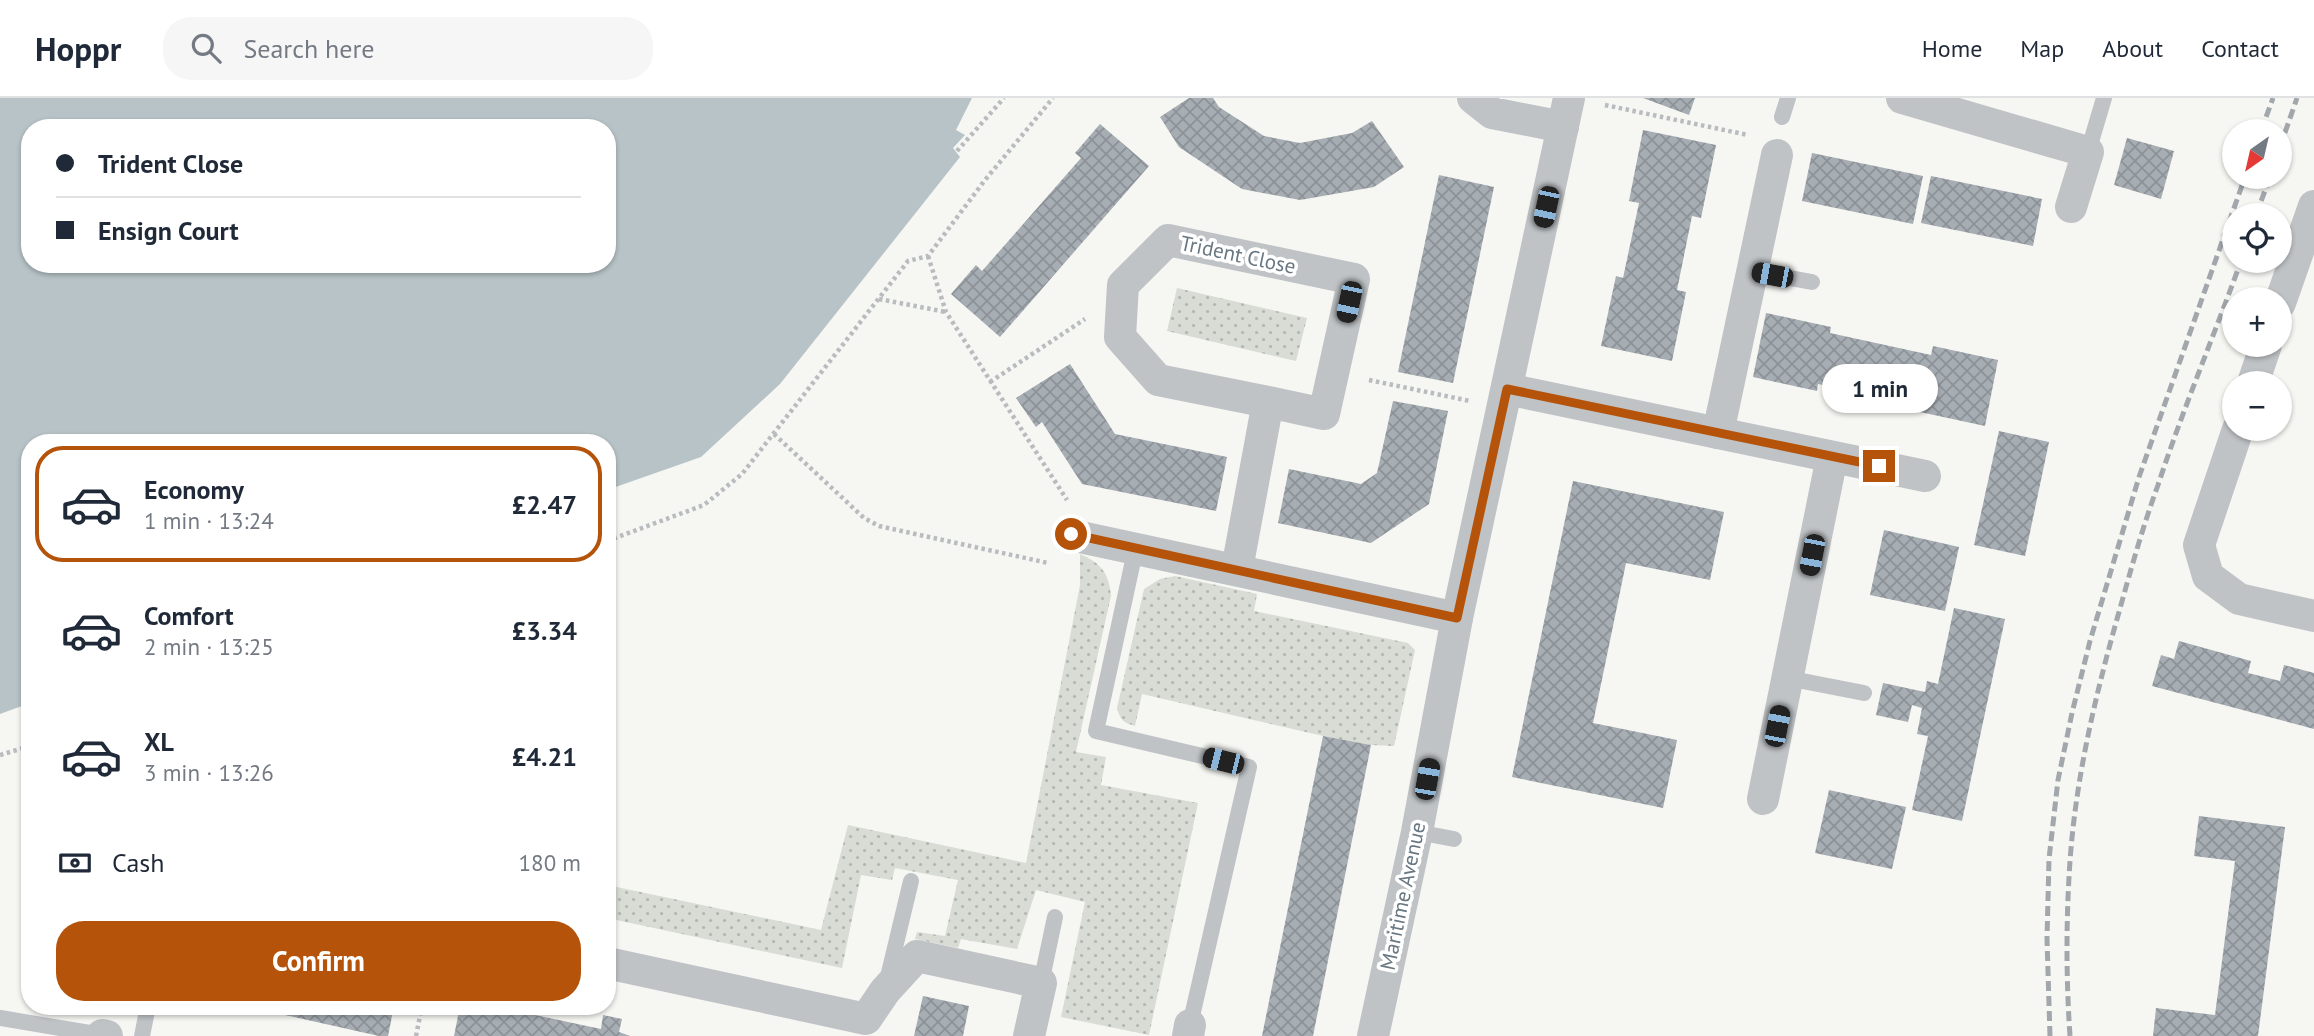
<!DOCTYPE html>
<html lang="en">
<head>
<meta charset="utf-8">
<style>
  body { margin:0; font-family:"PT Sans",sans-serif; background:#f6f6f7; color:#1f2937; height:100vh; display:flex; flex-direction:column; font-size:26px; white-space:nowrap }
  * { box-sizing:border-box; margin:0 }
  p { font-size:23px; color:#747a83 }
  .icon { flex:none; width:38px; height:38px; fill:none; stroke:currentColor; stroke-width:2; stroke-linecap:round; stroke-linejoin:round }
  .map { position:relative; flex:1; overflow:hidden }
  .sheet { position:absolute; left:21px; top:336px; width:595px; height:581px; display:flex; flex-direction:column; background:#fff; border-radius:28px; box-shadow:0 2px 5px #0004 }
  .sheet>* { flex:none }
  .hud { position:absolute; left:21px; top:21px; width:595px; height:154px; border-radius:28px; box-shadow:0 2px 5px #0004; display:grid; align-content:center; height:154px; padding:0 35px; background:#fff }
  .needle { width:46px; rotate:214deg }
  .buttons { position:absolute; left:2222px; top:21px; display:grid; gap:14px }
  .buttons a { display:grid; place-items:center; width:70px; height:70px; border-radius:50%; background:#fff; box-shadow:0 2px 5px #0004; font-size:35px }
  .end { position:absolute; width:32px; height:32px; margin:-16px; border:9px solid #b45309; background:#fff; box-shadow:0 0 0 4px #fff }
  .from { border-radius:50% }
  .bubble { position:absolute; height:49px; border-radius:24px; background:#fff; box-shadow:0 2px 5px #0004; font-size:23px; font-weight:600; line-height:49px; text-align:center }
  .car { position:absolute; width:21px; height:42px; margin:-21px -10px; border-radius:9px; box-shadow:0 0 5px 2px #0007; background:linear-gradient(#222 24%,#8ab4d8 0 40%,#222 0 76%,#8ab4d8 0 86%,#222 0) }
  .hud b { display:flex; align-items:center; gap:24px; height:66px; font-size:26px }
  .hud b+b { border-top:2px solid #e0e1e3 }
  .hud i { width:18px; height:18px; background:#1f2937 }
  ul { padding:12px 0 0; list-style:none }
  li { display:flex; align-items:center; gap:21px; height:116px; margin:0 14px 10px; padding:0 21px; border:4px solid transparent; border-radius:28px }
  li div { flex:1 }
  li b { display:block; font-size:26px }
  li em { font-style:normal; font-weight:600 }
  li.on { border-color:#b45309 }
  li>.icon { width:63px; height:63px; stroke-width:1.5 }
  .pay { display:flex; align-items:center; gap:18px; height:77px; padding:0 35px; font-size:26px }
  .pay p { margin-inline-start:auto }
  .primary-button { display:flex; gap:14px; margin-top:auto; padding:14px 35px }
  .primary-button a { flex:1; height:80px; border-radius:28px; background:#b45309; color:#fff; font-size:28px; font-weight:600; line-height:80px; text-align:center }
  header { display:flex; align-items:center; gap:42px; box-sizing:border-box; height:98px; padding:0 35px; background:#fff; border-bottom:2px solid #e0e1e3 }
  header strong { font-size:33px }
  nav { display:flex; gap:38px; margin-inline-start:auto; font-size:24px }
  .search { width:490px; height:63px; background:#f6f6f7; display:flex; align-items:center; gap:18px; box-sizing:border-box; padding:0 24px; border-radius:28px; color:#747a83; font-size:26px }
  .map>svg:first-child { display:block }
</style>
</head>
<body>
<header>
<strong>Hoppr</strong>
<div class="search"><svg class="icon" aria-label="search" viewBox="0 0 24 24"><circle cx="10" cy="10" r="6"/><path d="M15 15l6 6"/></svg>Search here</div>
<nav><a>Home</a><a>Map</a><a>About</a><a>Contact</a></nav>
</header>
<div class="map">
<svg width="2314" height="938" viewBox="0 0 2314 938">
  <defs>
    <pattern id="grass-dots" width="8" height="8" patternUnits="userSpaceOnUse" patternTransform="scale(1.75)"><rect width="8" height="8" fill="#d8dcd4"/><path d="M2 2h.1M6 6h.1" fill="none" stroke="#b3b7b1" stroke-width="1.8" stroke-linecap="round"/></pattern>
    <pattern id="building-cross-hatch" width="8" height="8" patternUnits="userSpaceOnUse" patternTransform="scale(1.75)"><rect width="8" height="8" fill="#a7aeb3"/><path d="M0 0l8 8M0 8l8-8" fill="none" stroke="#8c9297"/></pattern>
  </defs>
  <rect width="100%" height="100%" fill="#f6f6f3"/>
  <g fill="url(#grass-dots)">
    <polygon points="1177,190 1307,220 1296,263 1167,233"/>
    <path d="M1080 456C1101 465 1109 475 1111 498L1076 654 1106 659 1101 687 1198 705 1149 937 1061 919 1085 804 1036 792 1017 851 961 841 958 850 915 841 917 834 945 838 958 782 895 770 892 782 861 777 842 870 607 820V787L821 832 848 727 1026 765 1080 487Z"/>
    <path d="M1175 478 1257 496 1254 513 1408 545 1415 552 1394 648 1371 647 1323 638 1142 596 1135 628C1124 625 1120 622 1117 610L1144 491 1160 481Z"/>
  </g>
  <path fill="#b7c3c6" fill-rule="evenodd" d="M0 0H972L956 32 965 37 953 50 960 59 780 286 701 359 607 392V345H30V605L0 616ZM30 30H607V166H30Z"/>
  <g fill="url(#building-cross-hatch)">
    <polygon points="1189,0 1213,0 1219,9 1264,38 1300,45 1352,35 1372,23 1404,69 1374,89 1300,102 1242,91 1179,49 1160,19"/>
    <polygon points="1643,0 1695,0 1689,17"/>
    <polygon points="1100,26 1149,68 1000,239 951,196 976,167 982,173 1081,60 1075,55"/>
    <polygon points="1643,32 1716,47 1701,120 1692,118 1677,192 1686,194 1672,263 1601,248 1616,178 1623,180 1639,105 1629,103"/>
    <polygon points="2127,40 2174,53 2161,101 2114,87"/>
    <polygon points="1812,55 1923,78 1913,126 1802,103"/>
    <polygon points="1439,77 1494,89 1453,285 1398,274"/>
    <polygon points="1931,78 2042,101 2033,148 1921,125"/>
    <polygon points="1766,215 1831,229 1830,235 1931,257 1933,248 1998,262 1985,328 1920,314 1921,307 1818,286 1817,293 1753,279"/>
    <polygon points="1070,266 1115,336 1227,359 1216,413 1082,386 1042,324 1036,329 1016,300"/>
    <polygon points="1393,303 1448,313 1429,406 1371,445 1278,425 1289,371 1361,386 1377,375"/>
    <polygon points="1999,333 2049,344 2025,458 1974,447"/>
    <polygon points="1573,383 1724,414 1710,482 1626,465 1593,625 1677,642 1663,710 1512,679"/>
    <polygon points="1884,432 1959,449 1945,513 1870,497"/>
    <polygon points="1954,510 2005,521 1962,723 1912,712 1928,638 1917,636 1922,610 1912,607 1908,624 1876,617 1883,585 1925,594 1927,583 1938,586"/>
    <polygon points="2179,543 2251,563 2248,575 2280,583 2284,567 2314,575 2314,631 2152,588 2161,557 2174,561"/>
    <polygon points="1323,638 1371,647 1313,938 1262,938"/>
    <polygon points="1829,692 1906,709 1892,771 1815,755"/>
    <polygon points="2199,718 2285,729 2258,938 2153,938 2156,910 2215,917 2235,763 2194,758"/>
    <polygon points="923,898 969,908 963,938 914,938"/>
    <polygon points="224,908 394,908 388,938 379,938 254,910 243,915"/>
    <polygon points="460,908 522,908 521,914 601,931 603,917 622,921 619,934 630,938 454,938"/>
  </g>
  <g fill="none" stroke-linecap="round" stroke-linejoin="round">
    <g stroke="#b9bcbe" stroke-width="4.5" stroke-dasharray="3.5 3.5" stroke-linecap="butt">
      <polyline points="1605,7 1748,37"/>
      <polyline points="957,53 1004,0"/>
      <polyline points="928,158 946,214 1067,402"/>
      <polyline points="879,201 946,214"/>
      <polyline points="1369,282 1470,303"/>
      <polyline points="990,284 1085,221"/>
      <polyline points="774,336 864,420 879,428 1048,465"/>
      <polyline points="607,443 704,407 742,376 908,163 928,158 985,82 1053,0"/>
      <polyline points="0,657 30,648"/>
      <polyline points="416,938 422,908"/>
    </g>
    <g stroke="#bfc3c6" stroke-width="16">
      <polyline points="1782,19 1788,0"/>
      <polyline points="2088,54 2104,0"/>
      <polyline points="1752,173 1812,184"/>
      <polyline points="1136,449 1096,633 1249,669 1190,927"/>
      <polyline points="1787,580 1864,595"/>
      <polyline points="1417,734 1454,741"/>
      <polyline points="887,883 911,783"/>
      <polyline points="1041,885 1055,819"/>
      <polyline points="0,920 102,937"/>
      <polyline points="142,938 148,908"/>
    </g>
    <g stroke="#bfc3c6" stroke-width="32">
      <polyline points="1473,0 1492,15 1563,29"/>
      <polyline points="1902,0 2088,54 2071,109"/>
      <polyline points="2280,205 2314,108"/>
      <polyline points="2253,285 2266,247"/>
      <polyline points="1507,291 1925,378"/>
      <polyline points="2238,331 2199,447 2208,478 2239,501 2314,518"/>
      <polyline points="1718,335 1777,57"/>
      <polyline points="1071,437 1457,520"/>
      <polyline points="1237,471 1268,304 1158,282 1120,239 1123,187 1168,142 1354,181 1324,316 1268,304"/>
      <polyline points="1763,701 1832,359"/>
      <polyline points="607,865 866,921 885,893 917,858 1041,885 1029,938"/>
      <polyline points="102,937 107,938"/>
      <polyline points="1188,938 1190,927"/>
      <polyline points="1373,938 1417,734 1457,520 1569,0"/>
    </g>
    <g stroke="#a1a7ab" stroke-width="5" stroke-dasharray="10 5" stroke-linecap="butt">
      <polyline points="2261,33 2273,0"/>
      <polyline points="2280,49 2297,0"/>
      <polyline points="2256,117 2270,79"/>
      <polyline points="2050,938 2047,841 2049,761 2058,682 2072,615 2090,543 2139,379 2245,79"/>
      <path d="M2070 938C2066 880 2066 821 2070 763 2076 678 2096 595 2119 514 2131 471 2143 428 2158 387 2183 311 2214 238 2241 163"/>
    </g>
  </g>
  <g fill="none" stroke-linecap="round" stroke-linejoin="round">
    <polyline stroke="#b45309" stroke-width="9" points="1071,436 1457,520 1507,291 1879,368"/>
  </g>
  <g text-anchor="middle" stroke-width="7" stroke-linejoin="round" paint-order="stroke">
    <g font-size="21" fill="#687781" stroke="#fff">
      <text transform="translate(1238 157) rotate(12)" y="7">Trident Close</text>
      <text transform="translate(1403 798) rotate(-78)" y="7">Maritime Avenue</text>
    </g>
  </g>
</svg>
<div class="buttons">
<a><svg class="needle" viewBox="-14 -14 28 28"><path d="M0-13l5 13h-10z" fill="#e53935"/><path d="M0 13l5-13h-10z" fill="#747a83"/></svg></a>
<a><svg class="icon" aria-label="locate" viewBox="0 0 24 24"><circle cx="12" cy="12" r="6"/><path d="M12 2v4M12 18v4M2 12h4M18 12h4"/></svg></a>
<a>+</a>
<a>−</a>
</div>
<i class="end from" style="left:1071px;top:436px"></i>
<i class="end" style="left:1879px;top:368px"></i>
<div class="bubble" style="left:1822px;top:266px;width:116px">1 min</div>
<i class="car" style="left:1546px;top:109px;rotate:192deg"></i>
<i class="car" style="left:1772px;top:177px;rotate:281deg"></i>
<i class="car" style="left:1349px;top:204px;rotate:192deg"></i>
<i class="car" style="left:1812px;top:457px;rotate:191deg"></i>
<i class="car" style="left:1777px;top:628px;rotate:11deg"></i>
<i class="car" style="left:1223px;top:663px;rotate:284deg"></i>
<i class="car" style="left:1427px;top:681px;rotate:10deg"></i>
<div class="hud">
<b><i class="from"></i>Trident Close</b>
<b><i></i>Ensign Court</b>
</div>
<section class="sheet">
<ul>
<li class="on"><svg class="icon" aria-label="car" viewBox="0 0 24 24"><path d="M5 17H2v-5l4-1 3-4h7l3 4 3 1v5h-3M9 17h6M6 11h13"/><circle cx="7" cy="17" r="2"/><circle cx="17" cy="17" r="2"/></svg><div><b>Economy</b><p>1 min · 13:24</p></div><em>£2.47</em></li>
<li><svg class="icon" aria-label="car" viewBox="0 0 24 24"><path d="M5 17H2v-5l4-1 3-4h7l3 4 3 1v5h-3M9 17h6M6 11h13"/><circle cx="7" cy="17" r="2"/><circle cx="17" cy="17" r="2"/></svg><div><b>Comfort</b><p>2 min · 13:25</p></div><em>£3.34</em></li>
<li><svg class="icon" aria-label="car" viewBox="0 0 24 24"><path d="M5 17H2v-5l4-1 3-4h7l3 4 3 1v5h-3M9 17h6M6 11h13"/><circle cx="7" cy="17" r="2"/><circle cx="17" cy="17" r="2"/></svg><div><b>XL</b><p>3 min · 13:26</p></div><em>£4.21</em></li>
</ul>
<div class="pay"><svg class="icon" aria-label="cash" viewBox="0 0 24 24"><path d="M3 7h18v10H3z"/><circle cx="12" cy="12" r="2"/></svg>Cash<p>180 m</p></div>
<div class="primary-button"><a>Confirm</a></div>
</section>
</div>
</body>
</html>
